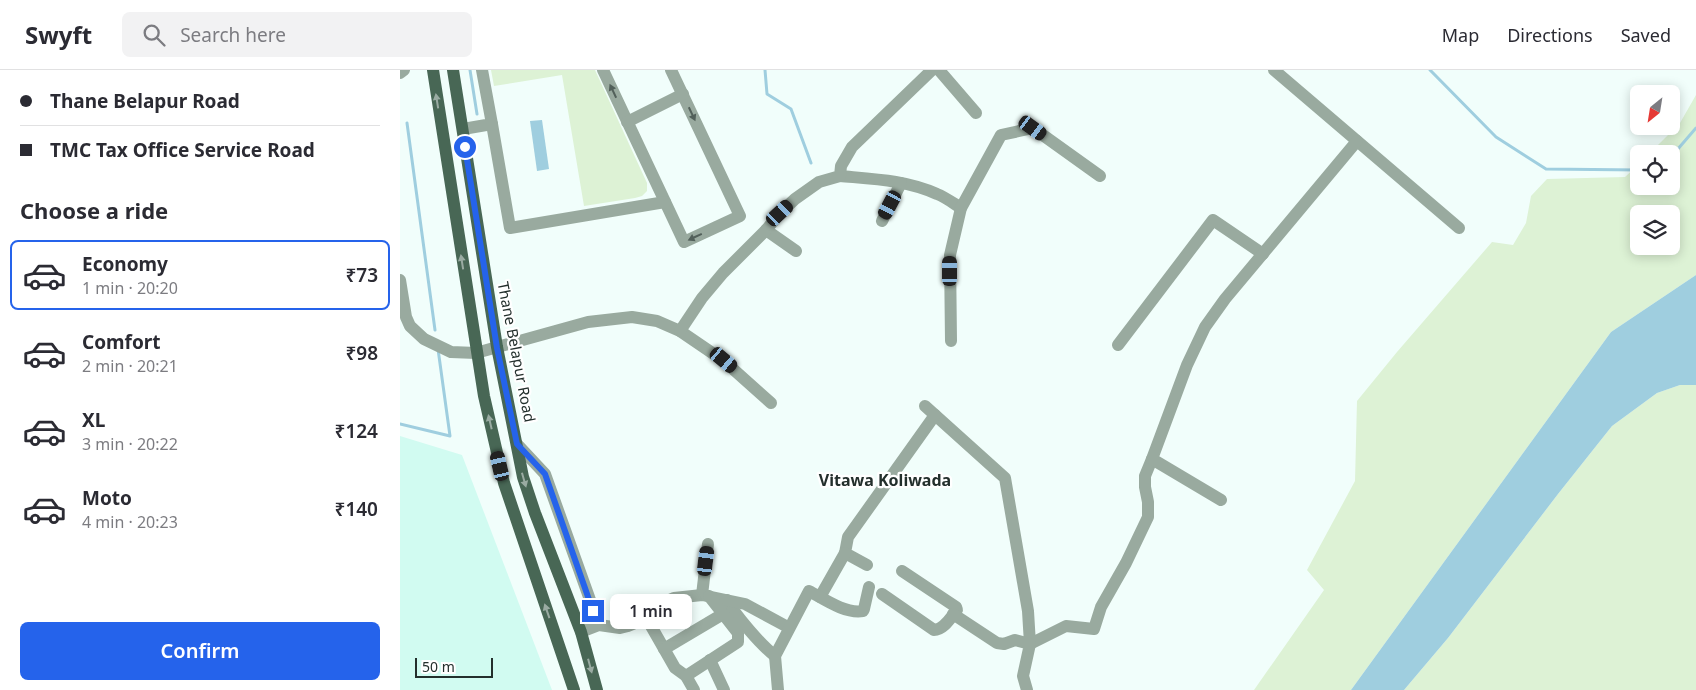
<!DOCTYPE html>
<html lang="en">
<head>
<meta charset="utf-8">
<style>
  body { margin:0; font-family:"Noto Sans",sans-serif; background:#f2f2f3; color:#2b2b33; height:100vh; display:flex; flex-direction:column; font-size:19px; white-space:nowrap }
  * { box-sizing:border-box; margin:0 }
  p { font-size:16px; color:#7c7c81 }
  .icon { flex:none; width:28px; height:28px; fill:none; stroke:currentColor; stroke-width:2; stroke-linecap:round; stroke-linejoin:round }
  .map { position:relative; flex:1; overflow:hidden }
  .drawer { display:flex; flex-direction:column; background:#fff; width:400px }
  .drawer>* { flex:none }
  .guide { display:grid; align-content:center; height:110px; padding:0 20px; background:#fff }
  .needle { width:32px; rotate:210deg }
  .controls { position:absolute; left:1230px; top:15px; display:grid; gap:10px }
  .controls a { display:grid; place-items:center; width:50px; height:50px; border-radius:8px; background:#fff; box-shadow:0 2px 12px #0003; font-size:25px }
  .scale { position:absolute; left:15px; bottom:12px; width:78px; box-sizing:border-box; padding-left:5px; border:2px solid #232f2c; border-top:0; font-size:14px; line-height:18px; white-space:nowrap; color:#232f2c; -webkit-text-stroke:4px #fff; paint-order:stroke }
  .end { position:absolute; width:22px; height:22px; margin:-11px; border:6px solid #2563eb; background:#fff; box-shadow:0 0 0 2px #fff }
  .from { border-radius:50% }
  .bubble { position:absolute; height:35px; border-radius:8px; background:#fff; box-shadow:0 2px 12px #0003; font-size:16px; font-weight:600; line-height:35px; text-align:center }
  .car { position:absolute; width:15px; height:30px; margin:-15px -8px; border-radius:6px; box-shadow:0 0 4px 1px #0007; background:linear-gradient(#222 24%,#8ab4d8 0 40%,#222 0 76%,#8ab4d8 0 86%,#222 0) }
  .guide b { display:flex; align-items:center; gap:18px; height:48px; font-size:19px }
  .guide b+b { border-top:1px solid #e1e1e2 }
  .guide i { width:12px; height:12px; background:#2b2b33 }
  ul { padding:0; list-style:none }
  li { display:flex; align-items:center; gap:15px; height:70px; margin:0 10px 8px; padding:0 10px; border:2px solid transparent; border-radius:8px }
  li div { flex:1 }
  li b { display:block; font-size:19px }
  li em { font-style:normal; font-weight:600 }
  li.selected { border-color:#2563eb }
  li>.icon { width:45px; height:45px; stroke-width:1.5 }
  h2 { padding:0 20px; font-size:22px; line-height:60px }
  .primary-button { display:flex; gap:10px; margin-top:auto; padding:10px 20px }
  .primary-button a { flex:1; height:58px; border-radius:8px; background:#2563eb; color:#fff; font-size:20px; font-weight:600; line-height:58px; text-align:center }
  header { display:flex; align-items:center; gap:30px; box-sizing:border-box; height:70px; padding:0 25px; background:#fff; border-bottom:1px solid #e1e1e2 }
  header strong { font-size:24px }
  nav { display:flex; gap:28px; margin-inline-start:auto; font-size:18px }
  .search { width:350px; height:45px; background:#f2f2f3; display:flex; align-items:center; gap:12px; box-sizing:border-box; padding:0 18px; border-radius:8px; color:#7c7c81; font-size:19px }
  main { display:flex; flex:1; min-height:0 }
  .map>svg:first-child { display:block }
</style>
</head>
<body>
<header>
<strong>Swyft</strong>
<div class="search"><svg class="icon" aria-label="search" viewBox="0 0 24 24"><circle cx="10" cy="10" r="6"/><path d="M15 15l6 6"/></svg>Search here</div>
<nav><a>Map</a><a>Directions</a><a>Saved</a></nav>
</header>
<main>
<section class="drawer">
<div class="guide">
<b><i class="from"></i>Thane Belapur Road</b>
<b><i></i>TMC Tax Office Service Road</b>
</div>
<h2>Choose a ride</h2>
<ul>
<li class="selected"><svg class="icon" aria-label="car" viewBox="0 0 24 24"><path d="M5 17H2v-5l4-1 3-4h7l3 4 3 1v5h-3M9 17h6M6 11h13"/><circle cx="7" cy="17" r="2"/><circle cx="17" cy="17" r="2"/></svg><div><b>Economy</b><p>1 min · 20:20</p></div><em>₹73</em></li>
<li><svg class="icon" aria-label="car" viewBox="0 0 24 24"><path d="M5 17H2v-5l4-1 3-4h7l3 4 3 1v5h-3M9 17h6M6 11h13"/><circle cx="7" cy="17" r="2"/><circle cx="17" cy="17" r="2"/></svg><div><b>Comfort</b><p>2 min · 20:21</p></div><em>₹98</em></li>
<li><svg class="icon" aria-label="car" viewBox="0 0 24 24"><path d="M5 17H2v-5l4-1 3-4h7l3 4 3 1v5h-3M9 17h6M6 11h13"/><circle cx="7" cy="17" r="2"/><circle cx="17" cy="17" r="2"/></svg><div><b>XL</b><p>3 min · 20:22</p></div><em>₹124</em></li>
<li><svg class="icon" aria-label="car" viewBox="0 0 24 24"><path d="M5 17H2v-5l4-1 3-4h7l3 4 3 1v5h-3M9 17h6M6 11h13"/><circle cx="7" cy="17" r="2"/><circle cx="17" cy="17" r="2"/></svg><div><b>Moto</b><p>4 min · 20:23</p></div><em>₹140</em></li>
</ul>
<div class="primary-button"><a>Confirm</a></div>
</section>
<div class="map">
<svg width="1296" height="620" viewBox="0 0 1296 620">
  <rect width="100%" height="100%" fill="#f1fefb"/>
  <polygon fill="#d1fbf1" points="0,366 62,385 152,620 0,620"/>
  <g fill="#ddf2d5" fill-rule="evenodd">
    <polygon points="91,0 195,0 247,113 247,121 242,126 235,128 184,136 162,5 94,16"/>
    <path d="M1296 25V205L1211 262 951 620H854L924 520 907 500 955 411 957 331 997 282 1092 172 1113 175 1126 153 1131 126 1147 109 1225 107 1239 94V116H1271V84H1249L1280 53ZM1239 144H1271V176H1239Z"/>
    <polygon points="1280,315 1296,315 1296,620 1004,620 1048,568 1158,424 1212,356 1257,323"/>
  </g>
  <g fill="#9fcedf">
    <polygon points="142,50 149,99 137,101 130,51"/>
    <polygon points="1296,205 1296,315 1280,315 1257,323 1212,356 1158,424 1048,568 1004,620 951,620 1211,262"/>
  </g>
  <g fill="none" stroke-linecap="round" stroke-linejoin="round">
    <g stroke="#9fcedf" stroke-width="3">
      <polyline points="70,0 77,44"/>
      <polyline points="365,0 367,24 391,39 411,93"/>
      <polyline points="1030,0 1096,67 1146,99 1239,100"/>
      <polyline points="7,53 35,260"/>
      <polyline points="1271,87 1296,58"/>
      <polyline points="0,354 50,366 38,279"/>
    </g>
    <g stroke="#99aa9f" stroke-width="12">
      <polyline points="203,0 284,172 340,146 271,0"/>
      <polyline points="539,0 576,43"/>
      <polyline points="874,0 1059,158"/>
      <polyline points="0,3 4,0"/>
      <polyline points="227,52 283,24"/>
      <polyline points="92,54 110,158 265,132"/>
      <polyline points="63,59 92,54 82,0"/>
      <path d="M440 106C473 109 506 110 537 124 545 127 553 133 561 138"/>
      <polyline points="482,151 501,113"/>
      <polyline points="366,160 396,181"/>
      <polyline points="0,210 6,247 10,256 24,269 51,282 76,283 188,252 232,247 257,251 280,261 324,291 371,333"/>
      <polyline points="280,261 302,228 323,203 366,160 380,143 395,129 419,112 440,106 441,96 452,77 532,0"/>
      <polyline points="551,271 550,185 561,138 601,65 633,58 700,106"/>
      <polyline points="718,275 813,150 863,184"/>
      <polyline points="525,336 605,408 628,541 630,574 666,556 694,559 701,537 726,493 748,447 748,432 745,417 745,406 752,389"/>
      <polyline points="117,374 145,404 199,555"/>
      <polyline points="821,430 752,389 787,295 805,257 825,229 957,71"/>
      <polyline points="467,495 445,483 448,467 535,345"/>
      <path d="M482 524 534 560C544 560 551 547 557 540L556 537 502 501"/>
      <polyline points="302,525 308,474"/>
      <polyline points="420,527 445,483"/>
      <path d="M327 530C336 546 360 574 375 586"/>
      <polyline points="243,542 275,598 286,606 294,620"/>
      <polyline points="553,544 597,573 604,574 615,570 630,574 623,606 627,620"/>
      <polyline points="181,562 199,555 220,558 228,556 233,554 243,542 274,528 302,525 345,534 384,555"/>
      <polyline points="264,579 323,544"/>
      <polyline points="310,590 324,620"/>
      <polyline points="286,606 338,572 338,563 309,526"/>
      <path d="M378 620 375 586 409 521C424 529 445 544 463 541L464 539 469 517"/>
    </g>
    <g stroke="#486755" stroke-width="12">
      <polyline points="33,0 84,326 104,413 174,620"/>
      <polyline points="53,0 97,277 123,407 135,443 181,562 197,620"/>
    </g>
  </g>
  <defs><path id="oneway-solid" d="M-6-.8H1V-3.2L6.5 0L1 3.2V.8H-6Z" transform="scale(1.25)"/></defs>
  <g fill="#52605a">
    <use href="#oneway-solid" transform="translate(213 21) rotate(-115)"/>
    <use href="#oneway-solid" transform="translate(292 44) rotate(65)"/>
    <use href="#oneway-solid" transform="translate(295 167) rotate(155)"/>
  </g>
  <g fill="#9aaba2">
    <use href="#oneway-solid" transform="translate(37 31) rotate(-99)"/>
    <use href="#oneway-solid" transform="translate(62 192) rotate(-99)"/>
    <use href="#oneway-solid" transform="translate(90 352) rotate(-103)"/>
    <use href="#oneway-solid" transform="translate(124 410) rotate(74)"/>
    <use href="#oneway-solid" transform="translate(147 541) rotate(-109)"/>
    <use href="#oneway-solid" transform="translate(190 596) rotate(75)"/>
  </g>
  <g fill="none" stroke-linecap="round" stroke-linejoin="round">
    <polyline stroke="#2563eb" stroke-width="6" points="65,77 97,278 117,374 145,404 193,541"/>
  </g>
  <g text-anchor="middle" stroke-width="4.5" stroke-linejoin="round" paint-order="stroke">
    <g font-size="15" fill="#232f2c" stroke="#fff">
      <text transform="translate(116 282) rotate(79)" y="5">Thane Belapur Road</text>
    </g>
    <g font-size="16" font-weight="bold" fill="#232f2c" stroke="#fff">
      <text x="485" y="416">Vitawa Koliwada</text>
    </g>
  </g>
</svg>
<div class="controls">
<a><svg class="needle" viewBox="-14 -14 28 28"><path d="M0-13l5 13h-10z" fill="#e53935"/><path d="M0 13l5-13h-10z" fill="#7c7c81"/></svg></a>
<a><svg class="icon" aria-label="locate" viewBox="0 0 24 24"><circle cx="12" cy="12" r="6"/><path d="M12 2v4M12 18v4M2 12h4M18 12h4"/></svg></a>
<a><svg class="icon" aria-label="layers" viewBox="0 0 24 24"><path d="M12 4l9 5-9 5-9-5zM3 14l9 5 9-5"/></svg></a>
</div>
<div class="scale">50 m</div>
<i class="end from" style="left:65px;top:77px"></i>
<i class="end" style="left:193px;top:541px"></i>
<div class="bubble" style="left:210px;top:524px;width:82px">1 min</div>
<i class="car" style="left:633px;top:58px;rotate:126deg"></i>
<i class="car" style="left:490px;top:135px;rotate:208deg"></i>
<i class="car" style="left:380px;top:143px;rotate:47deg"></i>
<i class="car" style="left:550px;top:201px;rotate:0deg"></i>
<i class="car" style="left:324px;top:290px;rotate:130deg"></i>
<i class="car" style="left:100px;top:396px;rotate:347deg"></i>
<i class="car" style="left:306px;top:491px;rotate:7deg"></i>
</div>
</main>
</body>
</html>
